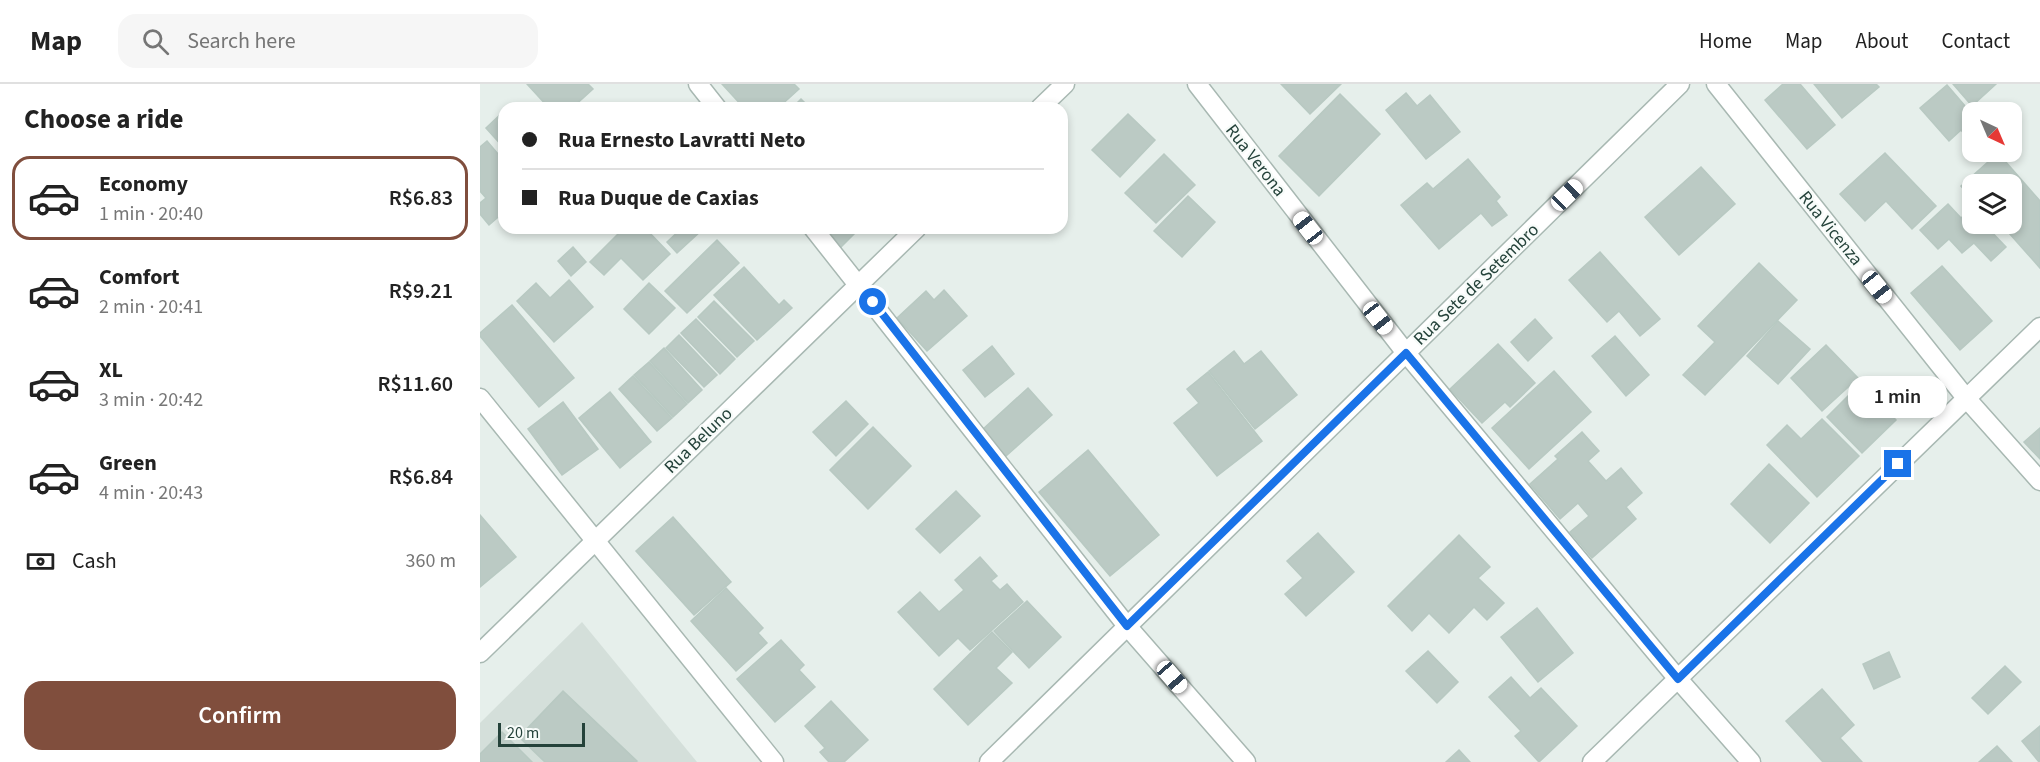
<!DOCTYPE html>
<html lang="en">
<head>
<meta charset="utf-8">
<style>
  body { margin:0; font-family:"Source Sans 3",sans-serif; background:#f6f6f6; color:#222; height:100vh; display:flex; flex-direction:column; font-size:22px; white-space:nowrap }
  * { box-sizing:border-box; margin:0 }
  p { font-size:20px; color:#767676 }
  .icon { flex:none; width:33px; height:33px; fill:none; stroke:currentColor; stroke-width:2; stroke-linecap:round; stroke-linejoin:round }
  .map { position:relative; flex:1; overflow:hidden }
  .sheet { display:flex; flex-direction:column; background:#fff; width:480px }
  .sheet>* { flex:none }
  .hud { position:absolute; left:18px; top:18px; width:570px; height:132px; border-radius:18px; box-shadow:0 3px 9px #0003; display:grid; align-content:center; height:132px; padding:0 24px; background:#fff }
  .needle { width:39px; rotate:136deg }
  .controls { position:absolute; left:1482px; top:18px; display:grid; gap:12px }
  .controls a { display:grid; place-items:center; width:60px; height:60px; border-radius:12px; background:#fff; box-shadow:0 3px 9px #0003; font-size:30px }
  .scale { position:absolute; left:18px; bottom:15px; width:87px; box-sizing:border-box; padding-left:6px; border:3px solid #24423a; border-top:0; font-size:16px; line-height:21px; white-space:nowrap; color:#24423a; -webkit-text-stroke:4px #f7fbf9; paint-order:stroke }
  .end { position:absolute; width:27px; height:27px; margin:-14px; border:8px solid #1a73e8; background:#fff; box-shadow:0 0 0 3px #fff }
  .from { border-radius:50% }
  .bubble { position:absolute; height:42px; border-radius:18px; background:#fff; box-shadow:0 3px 9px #0003; font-size:20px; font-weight:600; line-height:42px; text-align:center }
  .car { position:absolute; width:18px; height:36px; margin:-18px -9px; border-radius:8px; box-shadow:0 0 4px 2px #0007; background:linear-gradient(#fff 24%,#345 0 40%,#fff 0 76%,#345 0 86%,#fff 0) }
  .hud b { display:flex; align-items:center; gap:21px; height:57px; font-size:22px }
  .hud b+b { border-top:2px solid #e0e0e0 }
  .hud i { width:15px; height:15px; background:#222 }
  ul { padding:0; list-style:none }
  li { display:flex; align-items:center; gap:18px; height:84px; margin:0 12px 9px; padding:0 12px; border:3px solid transparent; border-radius:18px }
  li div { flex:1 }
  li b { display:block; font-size:22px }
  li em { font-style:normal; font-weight:600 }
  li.active { border-color:#804e3d }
  li>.icon { width:54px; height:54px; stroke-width:1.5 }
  h2 { padding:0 24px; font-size:27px; line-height:72px }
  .pay { display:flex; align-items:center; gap:15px; height:66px; padding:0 24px; font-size:22px }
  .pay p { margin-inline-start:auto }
  .button { display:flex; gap:12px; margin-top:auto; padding:12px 24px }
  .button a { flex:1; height:69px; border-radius:18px; background:#804e3d; color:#fff; font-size:24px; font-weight:600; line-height:69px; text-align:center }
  header { display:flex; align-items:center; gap:36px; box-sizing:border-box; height:84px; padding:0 30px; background:#fff; border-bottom:2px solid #e0e0e0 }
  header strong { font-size:28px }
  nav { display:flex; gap:33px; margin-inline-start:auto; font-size:21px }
  .search { width:420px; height:54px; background:#f6f6f6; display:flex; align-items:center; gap:15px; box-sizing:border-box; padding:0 21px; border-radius:18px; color:#767676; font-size:22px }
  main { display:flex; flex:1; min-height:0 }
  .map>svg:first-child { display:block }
</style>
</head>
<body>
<header>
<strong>Map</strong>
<div class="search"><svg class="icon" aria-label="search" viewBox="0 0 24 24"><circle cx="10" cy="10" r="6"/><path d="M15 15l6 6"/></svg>Search here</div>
<nav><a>Home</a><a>Map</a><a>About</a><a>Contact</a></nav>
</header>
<main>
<section class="sheet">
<h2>Choose a ride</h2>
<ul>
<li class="active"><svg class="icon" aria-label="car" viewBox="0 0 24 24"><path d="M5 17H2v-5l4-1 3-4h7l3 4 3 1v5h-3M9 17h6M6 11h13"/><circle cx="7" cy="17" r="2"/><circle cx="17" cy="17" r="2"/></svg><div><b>Economy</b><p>1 min · 20:40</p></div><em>R$6.83</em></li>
<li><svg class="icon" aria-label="car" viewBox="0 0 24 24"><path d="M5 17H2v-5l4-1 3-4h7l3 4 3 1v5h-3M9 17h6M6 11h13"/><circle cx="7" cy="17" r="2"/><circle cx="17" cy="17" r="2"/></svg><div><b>Comfort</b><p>2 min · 20:41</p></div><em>R$9.21</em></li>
<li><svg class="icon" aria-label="car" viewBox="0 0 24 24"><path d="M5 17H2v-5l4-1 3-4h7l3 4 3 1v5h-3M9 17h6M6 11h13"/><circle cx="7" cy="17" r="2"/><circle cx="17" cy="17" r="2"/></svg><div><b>XL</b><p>3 min · 20:42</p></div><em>R$11.60</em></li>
<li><svg class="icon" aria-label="car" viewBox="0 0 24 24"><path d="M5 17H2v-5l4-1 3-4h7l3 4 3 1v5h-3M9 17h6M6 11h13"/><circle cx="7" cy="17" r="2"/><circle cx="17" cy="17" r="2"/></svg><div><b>Green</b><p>4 min · 20:43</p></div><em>R$6.84</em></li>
</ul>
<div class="pay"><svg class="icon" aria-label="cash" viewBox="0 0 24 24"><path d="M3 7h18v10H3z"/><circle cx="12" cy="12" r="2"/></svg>Cash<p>360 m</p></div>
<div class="button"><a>Confirm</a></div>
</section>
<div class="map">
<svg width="1560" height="678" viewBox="0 0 1560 678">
  <rect width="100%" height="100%" fill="#e6efeb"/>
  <polygon fill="#d4dfda" points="102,538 217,678 0,678 0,639"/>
  <g fill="#bbcac4" stroke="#b8c9c2" stroke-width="1.5">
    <polygon points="47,0 108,0 113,5 92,24 69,24"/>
    <polygon points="242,0 314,0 319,5 298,24 264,24"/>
    <polygon points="801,0 861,0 830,30"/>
    <polygon points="1303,0 1320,0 1355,41 1327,65 1285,16"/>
    <polygon points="1334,0 1396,0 1399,3 1362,34"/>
    <polygon points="1473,0 1516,0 1492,22"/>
    <polygon points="1467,1 1492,30 1492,59 1481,46 1469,57 1440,24"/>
    <polygon points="926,9 937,22 950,11 980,48 946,75 906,26"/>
    <polygon points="860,10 900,50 839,112 799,72"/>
    <polygon points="321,15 330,24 312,24"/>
    <polygon points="24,27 24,64 6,44"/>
    <polygon points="648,30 675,56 640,93 612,66"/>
    <polygon points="7,57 24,77 24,101 22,103 24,106 24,128 9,141 0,130 0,119 6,114 0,107 0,63"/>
    <polygon points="1405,69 1456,122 1432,145 1406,117 1385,137 1360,110"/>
    <polygon points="1518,69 1560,117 1560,184 1521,140 1532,140 1532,100 1492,100 1492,115 1481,102"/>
    <polygon points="684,70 715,101 676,139 645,109"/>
    <polygon points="988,75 1020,113 1016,117 1027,131 1012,142 1001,129 959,165 921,121 947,99 953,105"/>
    <polygon points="1221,83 1255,120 1199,171 1165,133"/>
    <polygon points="708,112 735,138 702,173 674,147"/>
    <polygon points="1468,120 1481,134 1491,125 1492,127 1492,140 1504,140 1526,163 1511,177 1494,159 1482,169 1469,155 1458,165 1440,146"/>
    <polygon points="144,144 165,144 190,170 163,196 141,174 124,191 110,178"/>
    <polygon points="202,144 220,144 222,146 197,169 187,158"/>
    <polygon points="334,144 380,144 357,167"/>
    <polygon points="237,156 259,179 207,229 185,207"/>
    <polygon points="93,163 106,178 91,192 78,177"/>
    <polygon points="1120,168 1180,235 1160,252 1139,227 1127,238 1089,196"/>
    <polygon points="1279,179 1317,216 1225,311 1203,291 1235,258 1218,242"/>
    <polygon points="1462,182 1512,237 1480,266 1431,209"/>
    <polygon points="264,183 299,221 304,216 312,224 277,256 234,211"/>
    <polygon points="89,196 113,223 74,258 37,217 56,199 70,214"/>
    <polygon points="169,199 195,224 169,250 144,225"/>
    <polygon points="464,206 487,232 447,267 417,234 446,207 454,216"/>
    <polygon points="234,217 274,257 257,273 218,233"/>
    <polygon points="32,221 94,294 59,323 0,252 0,249"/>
    <polygon points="216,235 255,275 240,290 201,249"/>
    <polygon points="1055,235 1072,254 1048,277 1031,258"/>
    <polygon points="1298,237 1330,265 1298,300 1267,272"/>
    <polygon points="199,251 237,291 224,303 186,264"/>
    <polygon points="1135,252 1169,291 1146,312 1112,272"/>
    <polygon points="1018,260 1055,299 1030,323 1025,318 1002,339 970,305"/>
    <polygon points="1346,261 1378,294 1342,327 1311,294"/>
    <polygon points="512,262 534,290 505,313 483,286"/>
    <polygon points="184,264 222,306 208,319 170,277"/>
    <polygon points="754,267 764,280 781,267 817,311 775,345 729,287"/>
    <polygon points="169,278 207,320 193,333 154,291"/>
    <polygon points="1074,287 1111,328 1049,385 1012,344"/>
    <polygon points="728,288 782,357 737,392 694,339 719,319 707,305"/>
    <polygon points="153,292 192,334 177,347 139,305"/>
    <polygon points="1380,300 1416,336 1382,369 1347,333"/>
    <polygon points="548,304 572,331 526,372 502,346"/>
    <polygon points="130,308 171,358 140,384 99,334"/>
    <polygon points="366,317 388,340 356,372 333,348"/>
    <polygon points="83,318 118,365 82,391 48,345"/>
    <polygon points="1342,335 1379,372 1337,413 1287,361 1307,341 1321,355"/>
    <polygon points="393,343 431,382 388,425 350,386"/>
    <polygon points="1560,344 1560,375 1544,358"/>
    <polygon points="1102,348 1119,367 1108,377 1126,397 1141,384 1162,409 1146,423 1156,435 1112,474 1090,448 1109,432 1098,419 1080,435 1050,400 1078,375 1075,372"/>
    <polygon points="608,366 679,451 630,492 559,408"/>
    <polygon points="1289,380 1329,419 1290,459 1251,420"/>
    <polygon points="476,407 500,432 460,469 436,445"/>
    <polygon points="0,431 36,473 0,503"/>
    <polygon points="193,433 251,498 214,531 156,467"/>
    <polygon points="838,449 874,488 826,532 805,510 823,494 807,477"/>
    <polygon points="979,451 1010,483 998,494 1024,519 1007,536 994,523 969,549 949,529 932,547 908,522"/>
    <polygon points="500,473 517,492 511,497 520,506 527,500 543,518 490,566 478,554 459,572 418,528 440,508 459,528 484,506 475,496"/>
    <polygon points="246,504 283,544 278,549 287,559 256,587 211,537"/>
    <polygon points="547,517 581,553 549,584 514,547"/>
    <polygon points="1057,524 1093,569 1058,598 1021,553"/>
    <polygon points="512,548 532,568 516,584 532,599 488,641 454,605"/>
    <polygon points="301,556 324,581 319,586 335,603 295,638 257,595"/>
    <polygon points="948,567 978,598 957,619 926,587"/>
    <polygon points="1409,568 1420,593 1394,605 1383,580"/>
    <polygon points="1525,582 1541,598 1508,630 1492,614"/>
    <polygon points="1031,593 1050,614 1061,604 1097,642 1059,678 1035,652 1041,647 1009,613"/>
    <polygon points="1342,605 1374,641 1360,654 1382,678 1343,678 1306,637"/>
    <polygon points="83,607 157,677 155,678 65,678 39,653"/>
    <polygon points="351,617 388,656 364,678 349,678 340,668 345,664 325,642"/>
    <polygon points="1560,642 1560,678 1559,678 1542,657"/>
    <polygon points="22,648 52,678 0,678 0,670"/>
    <polygon points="1517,662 1532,678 1499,678"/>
    <polygon points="979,666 990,678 966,678"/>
  </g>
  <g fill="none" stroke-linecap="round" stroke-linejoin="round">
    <defs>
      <g id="minor">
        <polyline points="218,0 237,24"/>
        <polyline points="717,0 926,269 1198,595 1271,678"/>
        <polyline points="1236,0 1486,314 1560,397"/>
        <polyline points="560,24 585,0"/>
        <polyline points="333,144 647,542 766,678"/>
        <polyline points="0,314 294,678"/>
        <polyline points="0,569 437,144"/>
        <polyline points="509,678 1200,0"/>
        <polyline points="1112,678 1560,243"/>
      </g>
    </defs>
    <use href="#minor" stroke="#a8b8b2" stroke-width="21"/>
    <use href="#minor" stroke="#fff" stroke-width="18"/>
  </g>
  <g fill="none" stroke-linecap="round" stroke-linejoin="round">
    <polyline stroke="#1a73e8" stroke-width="8" points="393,218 647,542 926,269 1198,595 1418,380"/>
  </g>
  <g text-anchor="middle" stroke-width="4.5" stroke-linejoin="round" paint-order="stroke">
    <g font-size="18" fill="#24423a" stroke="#f7fbf9">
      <text transform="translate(776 76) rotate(52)" y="6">Rua Verona</text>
      <text transform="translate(1351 144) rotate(51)" y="6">Rua Vicenza</text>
      <text transform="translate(996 200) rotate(-44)" y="6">Rua Sete de Setembro</text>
      <text transform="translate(218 356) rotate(-44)" y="6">Rua Beluno</text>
    </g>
  </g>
</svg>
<div class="controls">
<a><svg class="needle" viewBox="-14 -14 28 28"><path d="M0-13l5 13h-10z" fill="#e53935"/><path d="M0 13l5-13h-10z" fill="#767676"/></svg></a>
<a><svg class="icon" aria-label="layers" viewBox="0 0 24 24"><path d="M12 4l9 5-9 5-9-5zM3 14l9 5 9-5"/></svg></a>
</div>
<div class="scale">20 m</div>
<i class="end from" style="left:393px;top:218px"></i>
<i class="end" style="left:1418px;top:380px"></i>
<div class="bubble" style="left:1368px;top:292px;width:99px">1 min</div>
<i class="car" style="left:1087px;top:111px;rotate:46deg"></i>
<i class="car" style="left:828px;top:144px;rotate:322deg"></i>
<i class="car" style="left:1397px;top:203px;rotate:141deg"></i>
<i class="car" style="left:898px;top:234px;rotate:142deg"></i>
<i class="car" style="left:692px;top:593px;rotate:139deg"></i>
<div class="hud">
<b><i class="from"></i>Rua Ernesto Lavratti Neto</b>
<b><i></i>Rua Duque de Caxias</b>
</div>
</div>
</main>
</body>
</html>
